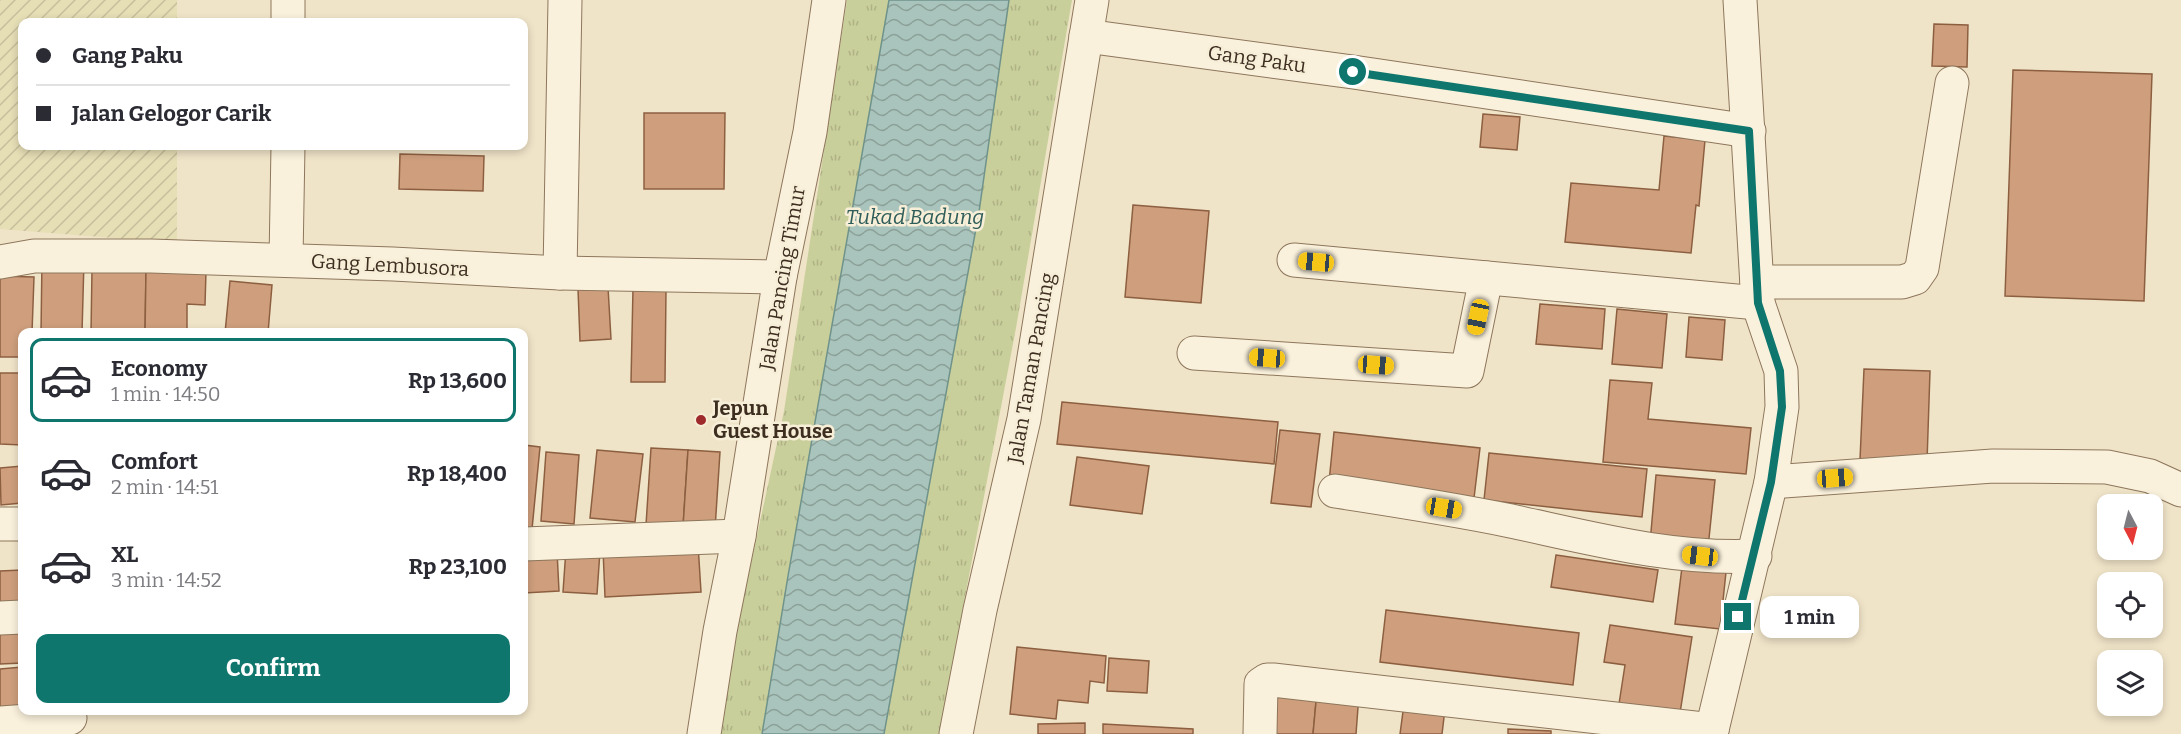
<!DOCTYPE html>
<html lang="en">
<head>
<meta charset="utf-8">
<style>
  body { margin:0; font-family:Bitter,serif; background:#f2f2f3; color:#2b2b33; height:100vh; display:flex; flex-direction:column; font-size:22px; white-space:nowrap }
  * { box-sizing:border-box; margin:0 }
  p { font-size:20px; color:#7c7c81 }
  .icon { flex:none; width:33px; height:33px; fill:none; stroke:currentColor; stroke-width:2; stroke-linecap:round; stroke-linejoin:round }
  .map { position:relative; flex:1; overflow:hidden }
  .panel { position:absolute; left:18px; top:328px; width:510px; height:387px; display:flex; flex-direction:column; background:#fff; border-radius:12px; box-shadow:0 3px 9px #0003 }
  .panel>* { flex:none }
  .top-card { position:absolute; left:18px; top:18px; width:510px; height:132px; border-radius:12px; box-shadow:0 3px 9px #0003; display:grid; align-content:center; height:132px; padding:0 18px; background:#fff }
  .needle { width:39px; rotate:173deg }
  .controls { position:absolute; left:2097px; top:494px; display:grid; gap:12px }
  .controls a { display:grid; place-items:center; width:66px; height:66px; border-radius:12px; background:#fff; box-shadow:0 3px 9px #0003; font-size:30px }
  .end { position:absolute; width:27px; height:27px; margin:-14px; border:8px solid #0f766e; background:#fff; box-shadow:0 0 0 3px #fff }
  .from { border-radius:50% }
  .bubble { position:absolute; height:42px; border-radius:12px; background:#fff; box-shadow:0 3px 9px #0003; font-size:20px; font-weight:700; line-height:42px; text-align:center }
  .car { position:absolute; width:18px; height:36px; margin:-18px -9px; border-radius:8px; box-shadow:0 0 4px 2px #0007; background:linear-gradient(#f5c518 24%,#345 0 40%,#f5c518 0 76%,#345 0 86%,#f5c518 0) }
  .top-card b { display:flex; align-items:center; gap:21px; height:57px; font-size:22px }
  .top-card b+b { border-top:2px solid #e1e1e2 }
  .top-card i { width:15px; height:15px; background:#2b2b33 }
  ul { padding:10px 0 0; list-style:none }
  li { display:flex; align-items:center; gap:18px; height:84px; margin:0 12px 9px; padding:0 6px; border:3px solid transparent; border-radius:12px }
  li div { flex:1 }
  li b { display:block; font-size:22px }
  li em { font-style:normal; font-weight:700 }
  li.on { border-color:#0f766e }
  li>.icon { width:54px; height:54px; stroke-width:1.5 }
  .primary-button { display:flex; gap:12px; margin-top:auto; padding:12px 18px }
  .primary-button a { flex:1; height:69px; border-radius:12px; background:#0f766e; color:#fff; font-size:24px; font-weight:700; line-height:69px; text-align:center }
  .map>svg:first-child { display:block }
</style>
</head>
<body>
<div class="map">
<svg width="2181" height="734" viewBox="0 0 2181 734">
  <defs>
    <pattern id="farmland-furrows" width="10" height="10" patternUnits="userSpaceOnUse" patternTransform="scale(1.5)"><rect width="10" height="10" fill="#e6deb5"/><path d="M-1 1l2-2M0 10L10 0M9 11l2-2" fill="none" stroke="#c6bf9b"/></pattern>
    <pattern id="grass-tufts" width="24" height="20" patternUnits="userSpaceOnUse" patternTransform="scale(1.5)"><rect width="24" height="20" fill="#c9cf9b"/><path d="M3 7l-1-3M5 7V3M7 7l1-3M15 17l-1-3M17 17v-4M19 17l1-3" fill="none" stroke="#aeb285"/></pattern>
    <pattern id="water-waves" width="16" height="10" patternUnits="userSpaceOnUse" patternTransform="scale(1.5)"><rect width="16" height="10" fill="#a9c4bc"/><path d="M0 5q4-4 8 0t8 0" fill="none" stroke="#8ba098"/></pattern>
  </defs>
  <rect width="100%" height="100%" fill="#f0e4c8"/>
  <polygon fill="url(#farmland-furrows)" points="0,0 177,0 177,22 22,22 22,146 177,146 177,243 0,229"/>
  <g fill="url(#grass-tufts)">
    <polygon points="847,0 889,0 788,576 762,734 719,734 732,651 784,411"/>
    <polygon points="1009,0 1072,0 1016,328 939,734 884,734 979,212"/>
  </g>
  <polygon fill="url(#water-waves)" stroke="#6f938a" stroke-width="1.5" points="889,0 1009,0 979,212 884,734 762,734 788,576"/>
  <g fill="#cf9f7d" stroke="#8d5f41" stroke-width="1.5">
    <polygon points="1934,24 1968,25 1967,67 1932,66"/>
    <polygon points="2013,70 2152,74 2144,301 2005,296"/>
    <polygon points="644,113 725,113 724,189 644,189"/>
    <polygon points="1483,114 1520,117 1517,150 1480,147"/>
    <polygon points="1664,136 1705,140 1699,206 1696,205 1691,253 1565,242 1571,183 1659,190"/>
    <polygon points="400,154 484,156 483,191 399,189"/>
    <polygon points="1133,205 1209,211 1201,303 1125,297"/>
    <polygon points="42,259 84,260 82,333 41,333"/>
    <polygon points="92,269 146,270 145,333 91,333"/>
    <polygon points="146,270 206,271 205,305 187,304 187,333 145,333"/>
    <polygon points="0,276 34,277 32,333 22,333 22,357 0,357"/>
    <polygon points="230,281 272,285 268,333 225,333"/>
    <polygon points="608,287 611,339 580,341 578,289"/>
    <polygon points="633,288 666,289 665,382 631,382"/>
    <polygon points="1540,304 1605,309 1602,349 1536,344"/>
    <polygon points="1617,309 1667,314 1662,368 1612,364"/>
    <polygon points="1689,317 1725,320 1722,360 1686,357"/>
    <polygon points="1864,369 1930,371 1927,462 1860,460"/>
    <polygon points="0,373 22,373 22,445 0,444"/>
    <polygon points="1610,380 1652,383 1648,419 1751,428 1746,474 1603,462"/>
    <polygon points="1062,402 1278,422 1274,464 1057,444"/>
    <polygon points="1280,430 1320,434 1311,507 1271,503"/>
    <polygon points="1334,432 1480,448 1474,498 1329,482"/>
    <polygon points="524,445 540,447 532,529 524,529"/>
    <polygon points="651,448 688,450 683,527 646,525"/>
    <polygon points="597,450 643,454 635,522 590,518"/>
    <polygon points="688,450 720,452 715,529 683,527"/>
    <polygon points="546,452 579,455 574,524 541,521"/>
    <polygon points="1489,453 1647,469 1642,517 1484,500"/>
    <polygon points="1077,457 1149,466 1142,514 1070,505"/>
    <polygon points="22,466 22,503 1,505 0,468"/>
    <polygon points="1656,475 1715,480 1708,548 1650,543"/>
    <polygon points="698,544 701,592 605,597 603,549"/>
    <polygon points="566,549 600,551 597,594 563,592"/>
    <polygon points="557,551 559,591 524,593 524,553"/>
    <polygon points="1556,555 1658,570 1653,602 1551,587"/>
    <polygon points="1682,567 1726,572 1720,629 1675,624"/>
    <polygon points="22,570 22,611 0,612 0,571"/>
    <polygon points="1386,610 1579,633 1573,685 1380,662"/>
    <polygon points="22,623 22,663 0,664 0,624"/>
    <polygon points="1610,625 1692,637 1680,713 1619,704 1625,665 1604,662"/>
    <polygon points="1017,647 1106,656 1104,683 1090,681 1088,703 1058,700 1056,719 1010,714"/>
    <polygon points="1109,658 1149,661 1147,693 1107,691"/>
    <polygon points="22,667 22,711 0,714 0,669"/>
    <polygon points="1278,688 1317,691 1313,734 1275,734"/>
    <polygon points="1317,691 1359,694 1356,734 1313,734"/>
    <polygon points="1404,704 1445,709 1442,734 1400,734"/>
    <polygon points="1085,723 1085,734 1038,734 1038,724"/>
    <polygon points="1103,724 1193,729 1193,734 1103,734"/>
    <polygon points="1508,729 1551,731 1551,734 1508,734"/>
  </g>
  <g fill="none" stroke-linecap="round" stroke-linejoin="round">
    <defs>
      <g id="minor">
        <polyline points="288,22 288,0"/>
        <polyline points="1086,36 1353,72 1749,131"/>
        <polyline points="286,260 288,146"/>
        <polyline points="1294,260 1758,303"/>
        <polyline points="0,262 34,256 151,256 393,264 560,273 780,277"/>
        <polyline points="560,273 565,0"/>
        <polyline points="1757,282 1902,282 1915,278 1922,268 1952,83"/>
        <polyline points="1194,353 1467,371 1486,278"/>
        <polyline points="1771,482 1993,466 2107,467 2150,476 2181,490"/>
        <path d="M1335 491C1394 500 1453 509 1511 521 1591 538 1672 560 1755 556"/>
        <polyline points="0,524 22,524"/>
        <polyline points="524,544 739,536"/>
        <polyline points="0,618 22,617"/>
        <polyline points="0,723 70,718"/>
        <polyline points="704,734 720,631 739,536 780,277 810,132 829,0"/>
        <polyline points="956,734 980,610 1024,419 1092,0"/>
        <polyline points="1260,734 1261,684 1267,680 1273,680 1712,730"/>
        <polyline points="1711,734 1771,482 1782,407 1781,371 1758,303 1740,0"/>
      </g>
    </defs>
    <use href="#minor" stroke="#8d765c" stroke-width="35"/>
    <use href="#minor" stroke="#faf1dc" stroke-width="33"/>
  </g>
  <g fill="none" stroke-linecap="round" stroke-linejoin="round">
    <polyline stroke="#0f766e" stroke-width="8" points="1353,72 1749,131 1758,303 1780,371 1782,407 1771,482 1738,617"/>
  </g>
  <circle fill="#9e2a2b" stroke="#f7eed8" stroke-width="2" cx="701" cy="420" r="6"/>
  <g text-anchor="middle" stroke-width="5" stroke-linejoin="round" paint-order="stroke">
    <g font-size="20" fill="#3d2e20" stroke="#f7eed8">
      <text transform="translate(1257 59) rotate(8)" y="7">Gang Paku</text>
      <text transform="translate(390 265) rotate(3)" y="7">Gang Lembusora</text>
      <text transform="translate(782 278) rotate(-80)" y="7">Jalan Pancing Timur</text>
      <text transform="translate(1031 368) rotate(-80)" y="7">Jalan Taman Pancing</text>
    </g>
    <g font-size="20" font-weight="bold" fill="#3d2e20" stroke="#f7eed8" text-anchor="start">
      <text x="713" y="415">Jepun<tspan x="713" dy="23">Guest House</tspan></text>
    </g>
    <g font-size="21" font-style="italic" fill="#2f5d5a" stroke="#f7eed8">
      <text x="915" y="224">Tukad Badung</text>
    </g>
  </g>
</svg>
<div class="controls">
<a><svg class="needle" viewBox="-14 -14 28 28"><path d="M0-13l5 13h-10z" fill="#e53935"/><path d="M0 13l5-13h-10z" fill="#7c7c81"/></svg></a>
<a><svg class="icon" aria-label="locate" viewBox="0 0 24 24"><circle cx="12" cy="12" r="6"/><path d="M12 2v4M12 18v4M2 12h4M18 12h4"/></svg></a>
<a><svg class="icon" aria-label="layers" viewBox="0 0 24 24"><path d="M12 4l9 5-9 5-9-5zM3 14l9 5 9-5"/></svg></a>
</div>
<i class="end from" style="left:1353px;top:72px"></i>
<i class="end" style="left:1738px;top:617px"></i>
<div class="bubble" style="left:1760px;top:596px;width:99px">1 min</div>
<i class="car" style="left:1316px;top:262px;rotate:275deg"></i>
<i class="car" style="left:1478px;top:317px;rotate:192deg"></i>
<i class="car" style="left:1267px;top:358px;rotate:274deg"></i>
<i class="car" style="left:1376px;top:365px;rotate:94deg"></i>
<i class="car" style="left:1835px;top:478px;rotate:86deg"></i>
<i class="car" style="left:1444px;top:508px;rotate:99deg"></i>
<i class="car" style="left:1700px;top:556px;rotate:277deg"></i>
<div class="top-card">
<b><i class="from"></i>Gang Paku</b>
<b><i></i>Jalan Gelogor Carik</b>
</div>
<section class="panel">
<ul>
<li class="on"><svg class="icon" aria-label="car" viewBox="0 0 24 24"><path d="M5 17H2v-5l4-1 3-4h7l3 4 3 1v5h-3M9 17h6M6 11h13"/><circle cx="7" cy="17" r="2"/><circle cx="17" cy="17" r="2"/></svg><div><b>Economy</b><p>1 min · 14:50</p></div><em>Rp 13,600</em></li>
<li><svg class="icon" aria-label="car" viewBox="0 0 24 24"><path d="M5 17H2v-5l4-1 3-4h7l3 4 3 1v5h-3M9 17h6M6 11h13"/><circle cx="7" cy="17" r="2"/><circle cx="17" cy="17" r="2"/></svg><div><b>Comfort</b><p>2 min · 14:51</p></div><em>Rp 18,400</em></li>
<li><svg class="icon" aria-label="car" viewBox="0 0 24 24"><path d="M5 17H2v-5l4-1 3-4h7l3 4 3 1v5h-3M9 17h6M6 11h13"/><circle cx="7" cy="17" r="2"/><circle cx="17" cy="17" r="2"/></svg><div><b>XL</b><p>3 min · 14:52</p></div><em>Rp 23,100</em></li>
</ul>
<div class="primary-button"><a>Confirm</a></div>
</section>
</div>
</body>
</html>
